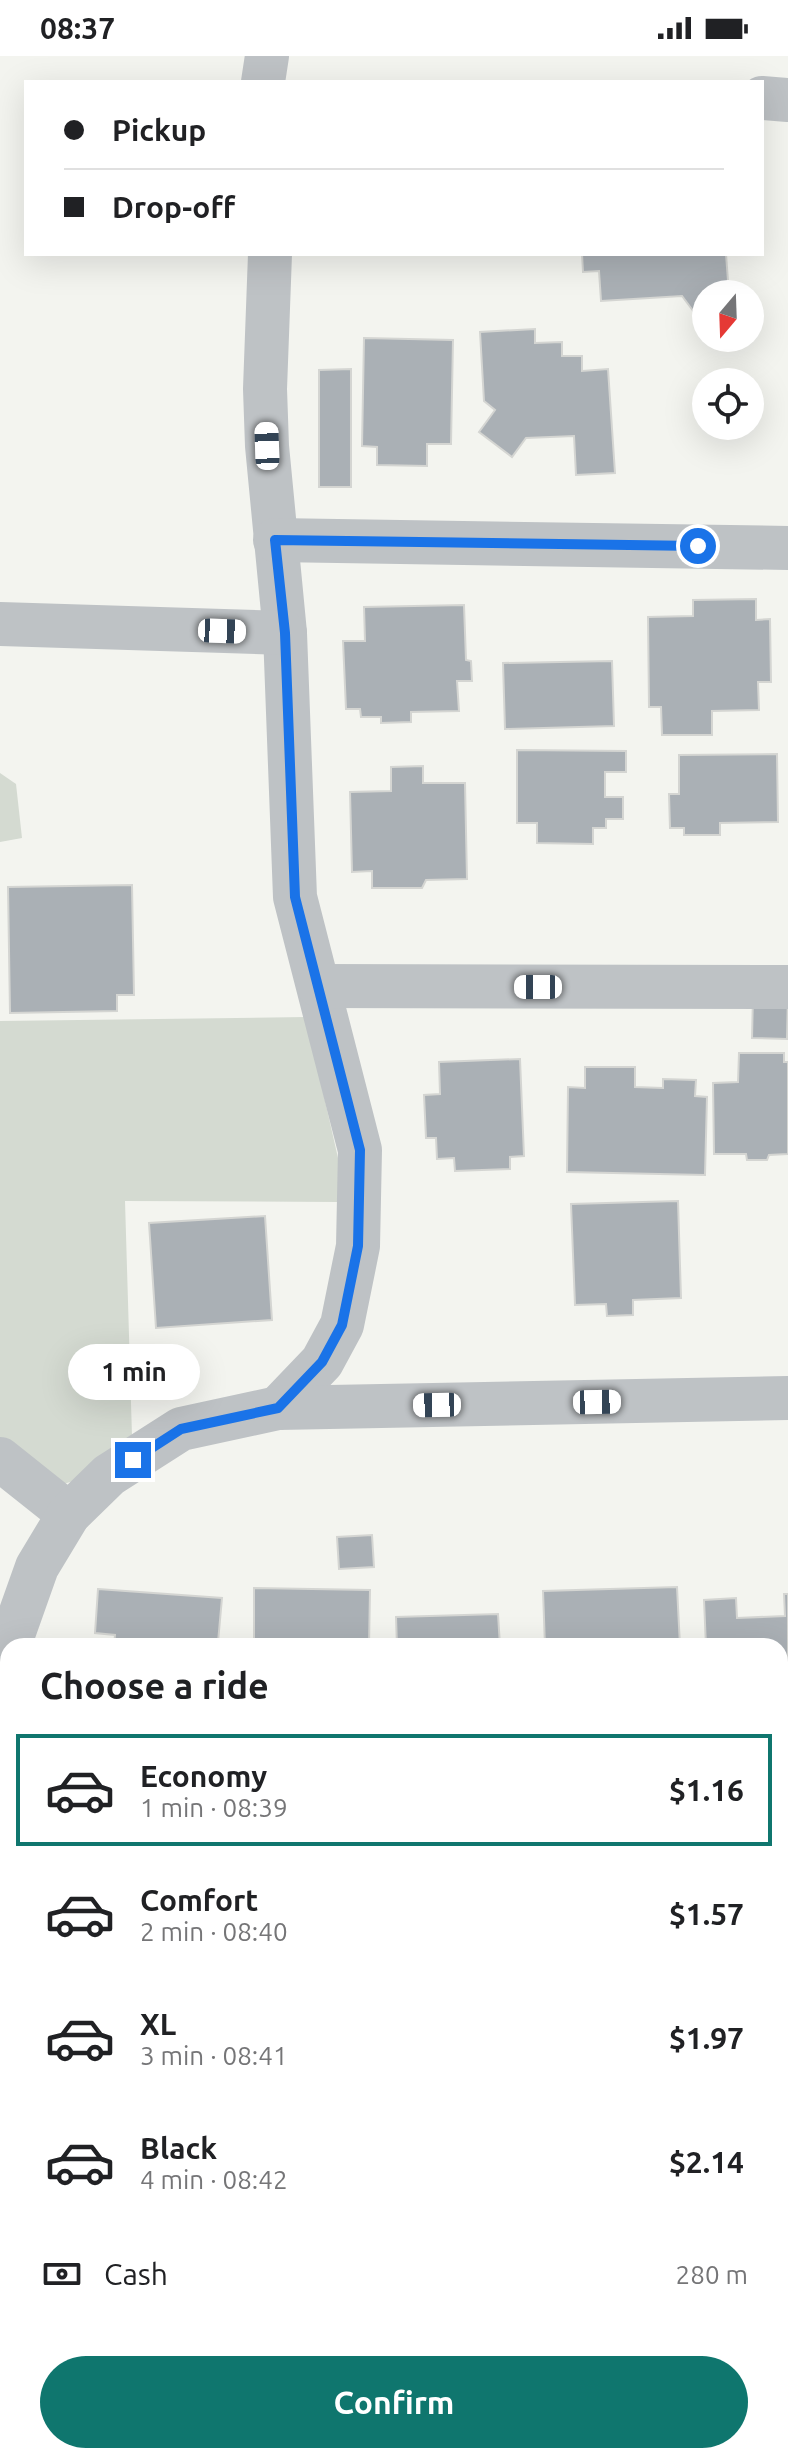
<!DOCTYPE html>
<html lang="en">
<head>
<meta charset="utf-8">
<style>
  body { margin:0; font-family:Ubuntu,sans-serif; background:#f2f2f2; color:#202124; height:100vh; display:flex; flex-direction:column; font-size:30px; white-space:nowrap }
  * { box-sizing:border-box; margin:0 }
  p { font-size:26px; color:#757577 }
  .icon { flex:none; width:44px; height:44px; fill:none; stroke:currentColor; stroke-width:2; stroke-linecap:round; stroke-linejoin:round }
  .map { position:relative; flex:1; overflow:hidden }
  .side { position:absolute; left:0px; top:1582px; width:788px; height:826px; display:flex; flex-direction:column; background:#fff; border-radius:24px 24px 0 0; box-shadow:0 8px 32px #0002 }
  .side>* { flex:none }
  .top-card { position:absolute; left:24px; top:24px; width:740px; height:176px; border-radius:0px; box-shadow:0 8px 32px #0002; display:grid; align-content:center; height:176px; padding:0 40px; background:#fff }
  .needle { width:52px; rotate:199deg }
  .tools { position:absolute; left:692px; top:224px; display:grid; gap:16px }
  .tools a { display:grid; place-items:center; width:72px; height:72px; border-radius:50%; background:#fff; box-shadow:0 8px 32px #0002; font-size:40px }
  .end { position:absolute; width:36px; height:36px; margin:-18px; border:10px solid #1a73e8; background:#fff; box-shadow:0 0 0 4px #fff }
  .from { border-radius:50% }
  .bubble { position:absolute; height:56px; border-radius:28px; background:#fff; box-shadow:0 8px 32px #0002; font-size:26px; font-weight:700; line-height:56px; text-align:center }
  .car { position:absolute; width:24px; height:48px; margin:-24px -12px; border-radius:10px; box-shadow:0 0 6px 2px #0007; background:linear-gradient(#fff 24%,#345 0 40%,#fff 0 76%,#345 0 86%,#fff 0) }
  .top-card b { display:flex; align-items:center; gap:28px; height:76px; font-size:30px }
  .top-card b+b { border-top:2px solid #e0e0e0 }
  .top-card i { width:20px; height:20px; background:#202124 }
  ul { padding:0; list-style:none }
  li { display:flex; align-items:center; gap:24px; height:112px; margin:0 16px 12px; padding:0 24px; border:4px solid transparent; border-radius:0px }
  li div { flex:1 }
  li b { display:block; font-size:30px }
  li em { font-style:normal; font-weight:700 }
  li.current { border-color:#0f766e }
  li>.icon { width:72px; height:72px; stroke-width:1.5 }
  h2 { padding:0 40px; font-size:36px; line-height:96px }
  .pay { display:flex; align-items:center; gap:20px; height:88px; padding:0 40px; font-size:30px }
  .pay p { margin-inline-start:auto }
  .action { display:flex; gap:16px; margin-top:auto; padding:16px 40px }
  .action a { flex:1; height:92px; border-radius:48px; background:#0f766e; color:#fff; font-size:32px; font-weight:700; line-height:92px; text-align:center }
  .status { display:flex; justify-content:space-between; align-items:center; height:56px; padding:0 40px; background:#fff; direction:ltr }
  .status svg { height:22px; fill:currentColor }
  .map>svg:first-child { display:block }
</style>
</head>
<body>
<div class="status"><b>08:37</b><svg viewBox="0 0 49 12"><path d="M0 12V9h3v3zM5 12V6h3v6zM10 12V3h3v9zM15 12V0h3v12zM26 1h20v11H26zM47 4h2v5h-2z"/></svg></div>
<div class="map">
<svg width="788" height="2407" viewBox="0 0 788 2407">
  <rect width="100%" height="100%" fill="#f3f4ef"/>
  <g fill="#d4dad1">
    <polygon points="0,717 16,728 22,782 0,786"/>
    <polygon points="306,961 338,1102 338,1146 125,1145 132,1380 91,1419 58,1430 0,1390 0,965"/>
    <rect x="0" y="1985" width="8" height="275"/>
    <polygon points="514,2400 570,2407 512,2407"/>
  </g>
  <g fill="#aab0b5" stroke="#d4d5d2" stroke-width="2">
    <polygon points="582,198 726,198 729,238 706,238 706,255 694,256 682,240 601,245 599,215 583,216"/>
    <polygon points="535,273 535,287 562,286 562,300 582,300 582,315 608,313 615,417 576,419 574,380 526,382 512,401 479,376 495,354 484,345 480,276"/>
    <polygon points="364,282 453,284 451,388 427,388 427,410 377,409 377,391 362,390"/>
    <polygon points="351,313 351,431 319,431 319,314"/>
    <polygon points="756,543 756,564 770,563 771,626 758,626 759,654 712,655 712,679 662,679 661,651 649,651 648,561 693,560 693,544"/>
    <polygon points="464,549 466,604 471,605 472,625 457,625 459,655 411,656 411,666 381,667 381,661 361,661 360,653 346,653 343,585 365,585 364,551"/>
    <polygon points="612,605 614,670 505,673 503,607"/>
    <polygon points="517,694 626,695 626,716 605,716 605,741 623,741 623,763 606,763 606,772 593,772 593,788 537,787 537,767 517,767"/>
    <polygon points="777,698 778,766 720,767 720,779 684,779 684,772 670,772 669,738 679,738 679,699"/>
    <polygon points="423,710 423,727 465,727 467,823 426,824 422,832 372,832 372,815 352,816 350,736 391,735 391,711"/>
    <polygon points="132,829 134,939 117,939 117,955 10,957 8,831"/>
    <polygon points="753,939 788,940 787,983 752,982"/>
    <polygon points="739,997 784,997 784,1006 788,1006 788,1098 769,1099 767,1104 747,1104 746,1098 714,1098 713,1027 738,1026"/>
    <polygon points="520,1003 524,1100 510,1101 510,1113 455,1115 454,1102 437,1103 436,1082 426,1082 424,1039 440,1038 439,1006"/>
    <polygon points="585,1011 635,1011 635,1031 663,1032 663,1023 696,1024 695,1040 707,1041 705,1119 567,1116 568,1031 585,1032"/>
    <polygon points="678,1145 681,1242 633,1244 633,1259 607,1260 606,1248 575,1249 571,1148"/>
    <polygon points="265,1160 272,1264 156,1272 149,1167"/>
    <polygon points="372,1479 374,1511 339,1513 337,1481"/>
    <polygon points="677,1531 680,1590 545,1590 543,1535"/>
    <polygon points="254,1532 370,1534 369,1590 254,1590"/>
    <polygon points="98,1533 222,1542 218,1586 173,1583 172,1590 114,1590 115,1579 95,1577"/>
    <polygon points="784,1538 788,1538 788,1619 780,1619 780,1590 706,1590 704,1544 736,1542 737,1562 785,1560"/>
    <polygon points="498,1558 500,1590 397,1590 396,1561"/>
    <polygon points="788,1632 788,1696 786,1697 786,1691 780,1691 780,1633"/>
    <polygon points="780,1722 788,1723 788,1798 780,1798"/>
    <polygon points="780,1938 788,1940 788,2039 780,2037"/>
    <polygon points="780,2055 788,2057 788,2147 780,2145"/>
    <polygon points="780,2165 788,2166 788,2281 780,2280"/>
    <polygon points="780,2300 788,2301 788,2389 780,2387"/>
    <polygon points="284,2400 414,2400 413,2407 284,2407"/>
  </g>
  <g fill="none" stroke-linecap="round" stroke-linejoin="round">
    <g stroke="#bec2c5" stroke-width="44">
      <polyline points="263,26 267,0"/>
      <polyline points="762,42 788,44"/>
      <polyline points="270,198 265,333 267,390 285,577 295,841 360,1094 358,1190 342,1269 322,1306 278,1352"/>
      <polyline points="275,484 788,492"/>
      <polyline points="0,568 285,577"/>
      <polyline points="319,930 788,931"/>
      <polyline points="0,1403 69,1458"/>
      <polyline points="9,1590 37,1511 69,1458 109,1419 181,1373 278,1352 788,1342"/>
      <polyline points="0,1645 8,1594"/>
      <polyline points="0,1738 8,1861"/>
      <polyline points="780,1865 788,1865"/>
      <polyline points="0,2314 8,2314"/>
      <polyline points="37,2407 38,2400"/>
      <polyline points="466,2407 467,2400"/>
    </g>
  </g>
  <g fill="none" stroke-linecap="round" stroke-linejoin="round">
    <polyline stroke="#1a73e8" stroke-width="10" points="133,1404 181,1373 278,1352 322,1306 342,1269 358,1190 360,1094 295,841 285,577 275,484 698,490"/>
  </g>
</svg>
<div class="tools">
<a><svg class="needle" viewBox="-14 -14 28 28"><path d="M0-13l5 13h-10z" fill="#e53935"/><path d="M0 13l5-13h-10z" fill="#757577"/></svg></a>
<a><svg class="icon" aria-label="locate" viewBox="0 0 24 24"><circle cx="12" cy="12" r="6"/><path d="M12 2v4M12 18v4M2 12h4M18 12h4"/></svg></a>
</div>
<i class="end from" style="left:698px;top:490px"></i>
<i class="end" style="left:133px;top:1404px"></i>
<div class="bubble" style="left:68px;top:1288px;width:132px">1 min</div>
<i class="car" style="left:267px;top:390px;rotate:358deg"></i>
<i class="car" style="left:222px;top:575px;rotate:92deg"></i>
<i class="car" style="left:538px;top:931px;rotate:270deg"></i>
<i class="car" style="left:597px;top:1346px;rotate:89deg"></i>
<i class="car" style="left:437px;top:1349px;rotate:269deg"></i>
<div class="top-card">
<b><i class="from"></i>Pickup</b>
<b><i></i>Drop-off</b>
</div>
<section class="side">
<h2>Choose a ride</h2>
<ul>
<li class="current"><svg class="icon" aria-label="car" viewBox="0 0 24 24"><path d="M5 17H2v-5l4-1 3-4h7l3 4 3 1v5h-3M9 17h6M6 11h13"/><circle cx="7" cy="17" r="2"/><circle cx="17" cy="17" r="2"/></svg><div><b>Economy</b><p>1 min · 08:39</p></div><em>$1.16</em></li>
<li><svg class="icon" aria-label="car" viewBox="0 0 24 24"><path d="M5 17H2v-5l4-1 3-4h7l3 4 3 1v5h-3M9 17h6M6 11h13"/><circle cx="7" cy="17" r="2"/><circle cx="17" cy="17" r="2"/></svg><div><b>Comfort</b><p>2 min · 08:40</p></div><em>$1.57</em></li>
<li><svg class="icon" aria-label="car" viewBox="0 0 24 24"><path d="M5 17H2v-5l4-1 3-4h7l3 4 3 1v5h-3M9 17h6M6 11h13"/><circle cx="7" cy="17" r="2"/><circle cx="17" cy="17" r="2"/></svg><div><b>XL</b><p>3 min · 08:41</p></div><em>$1.97</em></li>
<li><svg class="icon" aria-label="car" viewBox="0 0 24 24"><path d="M5 17H2v-5l4-1 3-4h7l3 4 3 1v5h-3M9 17h6M6 11h13"/><circle cx="7" cy="17" r="2"/><circle cx="17" cy="17" r="2"/></svg><div><b>Black</b><p>4 min · 08:42</p></div><em>$2.14</em></li>
</ul>
<div class="pay"><svg class="icon" aria-label="cash" viewBox="0 0 24 24"><path d="M3 7h18v10H3z"/><circle cx="12" cy="12" r="2"/></svg>Cash<p>280 m</p></div>
<div class="action"><a>Confirm</a></div>
</section>
</div>
</body>
</html>
